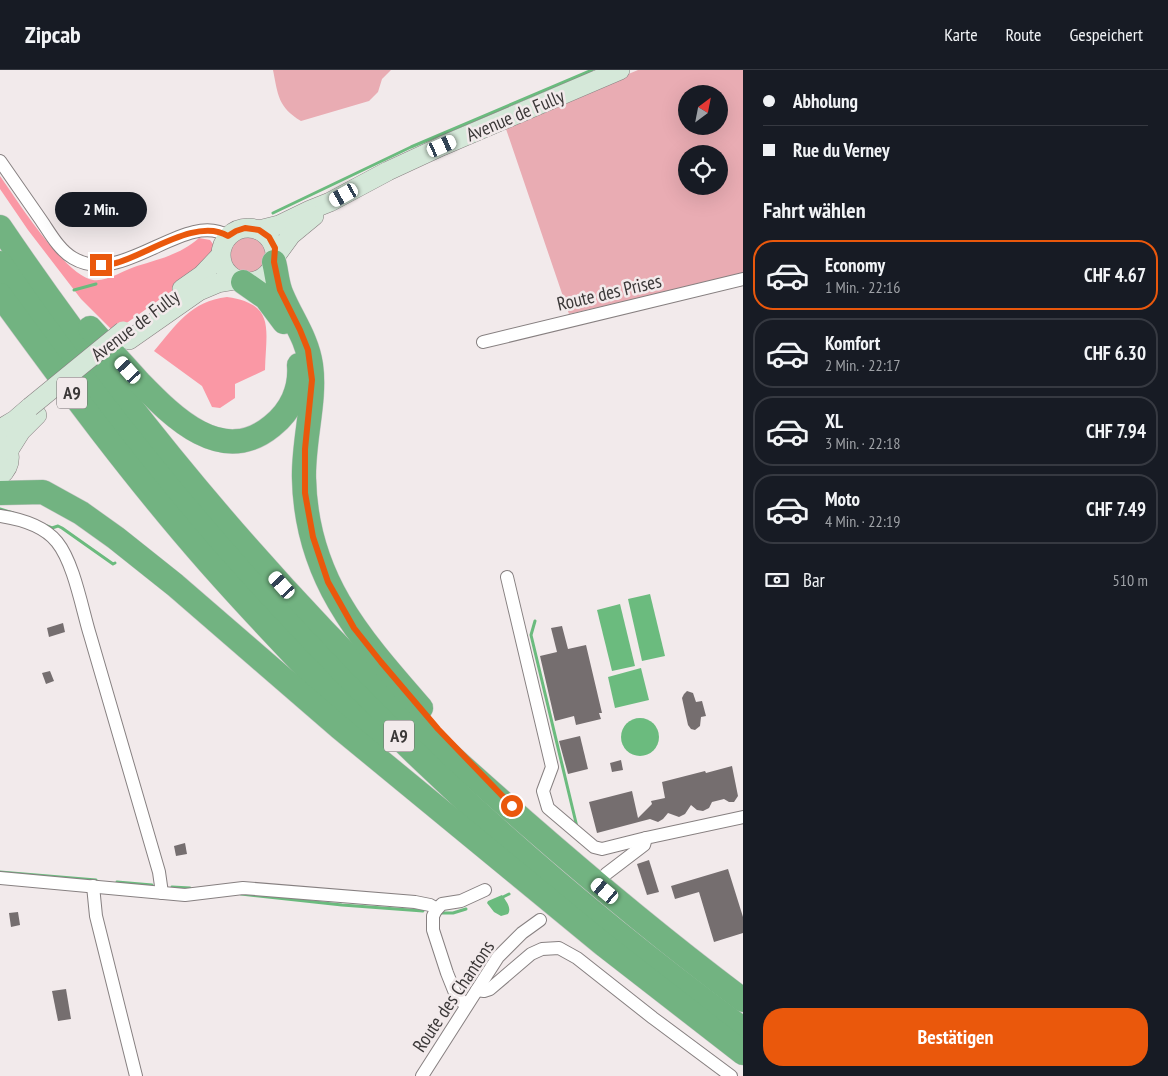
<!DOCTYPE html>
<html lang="de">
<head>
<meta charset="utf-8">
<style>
  body { margin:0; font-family:"PT Sans Narrow",sans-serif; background:#242831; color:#f1f3f6; height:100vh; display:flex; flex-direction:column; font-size:19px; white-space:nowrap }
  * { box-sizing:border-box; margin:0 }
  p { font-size:16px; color:#9ea1a6 }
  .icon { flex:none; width:28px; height:28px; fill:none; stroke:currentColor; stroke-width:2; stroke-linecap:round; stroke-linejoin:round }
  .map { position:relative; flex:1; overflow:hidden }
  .panel { display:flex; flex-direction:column; background:#171b24; width:425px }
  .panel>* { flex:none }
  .banner { display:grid; align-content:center; height:110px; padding:0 20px; background:#171b24 }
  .needle { width:32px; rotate:32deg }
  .buttons { position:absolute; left:678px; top:15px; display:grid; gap:10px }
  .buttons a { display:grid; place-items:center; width:50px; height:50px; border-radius:50%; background:#171b24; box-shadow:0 5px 20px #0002; font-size:25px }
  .end { position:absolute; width:22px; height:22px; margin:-11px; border:6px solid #ea580c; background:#fff; box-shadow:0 0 0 2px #fff }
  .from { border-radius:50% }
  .bubble { position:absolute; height:35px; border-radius:18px; background:#171b24; box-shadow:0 5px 20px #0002; font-size:16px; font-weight:700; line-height:35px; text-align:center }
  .car { position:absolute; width:15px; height:30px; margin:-15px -8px; border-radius:6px; box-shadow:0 0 4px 1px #0007; background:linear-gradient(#fff 24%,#345 0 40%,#fff 0 76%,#345 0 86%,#fff 0) }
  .banner b { display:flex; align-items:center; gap:18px; height:48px; font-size:19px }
  .banner b+b { border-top:1px solid #363941 }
  .banner i { width:12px; height:12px; background:#f1f3f6 }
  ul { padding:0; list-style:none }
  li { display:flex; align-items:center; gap:15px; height:70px; margin:0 10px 8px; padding:0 10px; border:2px solid #363941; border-radius:20px }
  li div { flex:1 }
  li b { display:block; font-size:19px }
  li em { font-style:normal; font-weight:700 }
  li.current { border-color:#ea580c }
  li>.icon { width:45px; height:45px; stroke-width:1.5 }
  h2 { padding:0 20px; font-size:22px; line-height:60px }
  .pay { display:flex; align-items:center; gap:12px; height:55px; padding:0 20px; font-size:19px }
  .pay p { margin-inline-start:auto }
  .button { display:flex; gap:10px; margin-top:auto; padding:10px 20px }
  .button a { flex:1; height:58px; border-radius:20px; background:#ea580c; color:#fff; font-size:20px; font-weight:700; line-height:58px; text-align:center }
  header { display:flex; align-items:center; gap:30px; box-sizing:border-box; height:70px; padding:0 25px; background:#171b24; border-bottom:1px solid #363941 }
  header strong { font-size:24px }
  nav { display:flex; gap:28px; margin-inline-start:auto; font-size:18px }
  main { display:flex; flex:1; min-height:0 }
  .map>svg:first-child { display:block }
</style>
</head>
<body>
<header>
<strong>Zipcab</strong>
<nav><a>Karte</a><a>Route</a><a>Gespeichert</a></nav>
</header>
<main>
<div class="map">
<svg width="743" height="1006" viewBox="0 0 743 1006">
  <rect width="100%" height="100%" fill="#f2eaeb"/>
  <g fill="#e9acb3" fill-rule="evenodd">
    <path d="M273 0H391L382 9 378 22 369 31 301 51C278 37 278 25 273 0Z"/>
    <path d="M638 0H743V204L569 244 506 59 507 55ZM686 24H719V56H686ZM686 84H719V116H686Z"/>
    <circle cx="248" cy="185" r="21"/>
  </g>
  <g fill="#fa98a5">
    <path d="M0 106C17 130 65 206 93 210 107 212 124 200 137 196 160 189 181 184 199 168L210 170 216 178 187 210 114 262 81 229 28 160 0 119Z"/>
    <path d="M227 227C276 234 266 259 265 300L235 314V328L220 338 212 337 202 316 154 281C176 255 191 231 227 227Z"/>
  </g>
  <g fill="#6bbb7e">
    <polygon points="650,524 665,586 642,591 628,529"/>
    <polygon points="620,534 635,596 612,601 597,540"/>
    <polygon points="641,598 649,630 615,638 608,607"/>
    <circle cx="640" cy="667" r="19"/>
    <path d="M502 825C506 831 512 838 508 844L501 846 494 842 487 833 488 831Z"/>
  </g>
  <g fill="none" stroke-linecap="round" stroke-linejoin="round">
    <g stroke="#6bbb7e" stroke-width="3">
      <polyline points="273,143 411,77 592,0"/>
      <polyline points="74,220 96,214"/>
      <polyline points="0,439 13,443"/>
      <polyline points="47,456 52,458 58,456 62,458 113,494 115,493"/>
      <polyline points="535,551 531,565 577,757"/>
      <polyline points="0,802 96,810"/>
      <polyline points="117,812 152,815"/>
      <polyline points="172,817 190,818"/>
      <polyline points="241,824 342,835 423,841"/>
      <polyline points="503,827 509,824"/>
      <polyline points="441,843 453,843 466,839"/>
    </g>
  </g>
  <g fill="#756e6f">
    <polygon points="63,553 65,562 49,567 47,558"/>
    <polygon points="562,556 568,579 586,575 602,643 599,643 601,649 576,655 574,646 555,651 540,586 557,582 551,558"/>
    <polygon points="50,601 54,611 46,614 42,603"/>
    <polygon points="687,621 693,623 696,632 702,631 706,646 701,647 700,656 695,660 691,659 688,655 682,628 684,624"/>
    <polygon points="580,666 588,699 568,704 559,671"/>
    <polygon points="621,690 623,700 612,702 610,693"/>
    <polygon points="732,696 738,726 734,732 729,732 724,729 712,732 709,738 703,741 697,740 691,735 685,744 679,747 668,743 663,749 658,752 650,749 597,763 589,732 632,721 638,748 652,734 651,731 665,728 662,712 705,701 706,703"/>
    <polygon points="185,773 187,784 176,786 174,776"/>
    <polygon points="649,790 659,822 647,825 637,794"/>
    <polygon points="728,799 743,847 743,863 714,872 699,822 675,829 671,816"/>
    <polygon points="18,842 20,855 11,857 9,843"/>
    <polygon points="66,919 71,949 58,951 52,921"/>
  </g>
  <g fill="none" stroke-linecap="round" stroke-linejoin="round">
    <defs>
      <g id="minor">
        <path d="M0 91C14 111 28 131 41 150 50 163 59 180 73 188 123 218 185 139 228 166"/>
        <polyline points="483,272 743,209"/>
        <path d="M0 446C20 449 44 456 57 472 74 493 82 539 90 565 113 644 136 723 159 802L162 823"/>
        <polyline points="507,507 552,697 543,721 548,738 594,777 602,779 646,768"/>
        <polyline points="606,804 644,775 646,768 743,747"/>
        <polyline points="0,808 185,825 243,818 415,832 430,835 437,839"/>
        <polyline points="93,816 96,846 136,1006"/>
        <polyline points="477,920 484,921 490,919 531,884 542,879 559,878 577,888 653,948 731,1006"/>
        <polyline points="466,936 455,923 447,903 433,860 433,846 436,840 442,834 461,831 485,820"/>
        <polyline points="422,1006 498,887 522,863 540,850"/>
      </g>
      <g id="secondary">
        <circle cx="248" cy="185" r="27"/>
        <polyline points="259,160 279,155 310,140 330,132 388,101 442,76 620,0"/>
        <polyline points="275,187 291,165 314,146"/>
        <polyline points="182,219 202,205 220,186"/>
        <polyline points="129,270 199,221 218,213 236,210"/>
        <polyline points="0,359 15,350 30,337"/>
        <path d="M0 368C12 379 13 395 0 406"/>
        <polyline points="9,380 21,361 37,345"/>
      </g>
      <g id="motorway">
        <path d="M0 157C118 331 254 496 405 643 443 680 484 716 525 752 596 814 668 874 743 930"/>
        <path d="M274 192C277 203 277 215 282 225 292 249 307 268 311 295 316 330 303 371 304 408 306 508 359 567 421 638"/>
        <path d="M0 193C201 486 455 749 743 959"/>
        <polyline points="243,212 266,228 284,252"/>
        <path d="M0 225C67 317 135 409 210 494 265 556 322 615 380 673"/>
        <path d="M90 258C106 276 123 294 139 312 173 347 222 397 272 356 291 341 301 319 299 295"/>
        <polyline points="0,423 43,422 81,443 116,468 175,515 339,657 604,875 743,983"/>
      </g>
    </defs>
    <use href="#minor" stroke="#878081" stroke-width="14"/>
    <use href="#secondary" stroke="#878081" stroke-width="20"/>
    <use href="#motorway" stroke="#c8c7c7" stroke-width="25"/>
    <use href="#minor" stroke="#fff" stroke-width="12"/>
    <use href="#secondary" stroke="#d5e8d9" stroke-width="19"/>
    <use href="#motorway" stroke="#72b381" stroke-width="24"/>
    <defs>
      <polyline id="secondary-bridge" points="30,337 123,261"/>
    </defs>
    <use href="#secondary-bridge" stroke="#878081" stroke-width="20" stroke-linecap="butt"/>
    <use href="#secondary-bridge" stroke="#d5e8d9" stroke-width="19"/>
  </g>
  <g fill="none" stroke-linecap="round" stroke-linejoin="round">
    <path stroke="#ea580c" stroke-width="6" d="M101 195C106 195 111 194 116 193 147 185 197 147 228 166L236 161 245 158 259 160 269 167 275 178 274 192 280 220 300 260 308 280 312 310 305 379V423L313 467 328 512 354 558 381 592 438 659 512 736"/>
  </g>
  <g text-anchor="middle" stroke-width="5" stroke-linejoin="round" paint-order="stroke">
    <g fill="#f2eaeb" stroke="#726d6e" stroke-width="1">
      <rect x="57" y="307.5" width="30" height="31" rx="4"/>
      <rect x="384" y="650.5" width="30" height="31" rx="4"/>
    </g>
    <g font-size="18" font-weight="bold" fill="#3b3838">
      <text x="72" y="329">A9</text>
      <text x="399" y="672">A9</text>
    </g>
    <g font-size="19" fill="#3b3838" stroke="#f2eaeb">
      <text transform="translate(515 45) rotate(-23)" y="7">Avenue de Fully</text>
      <text transform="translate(609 222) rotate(-13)" y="7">Route des Prises</text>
      <text transform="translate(135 255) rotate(-37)" y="7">Avenue de Fully</text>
      <text transform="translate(453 926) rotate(-56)" y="7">Route des Chantons</text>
    </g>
  </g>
</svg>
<div class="buttons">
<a><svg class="needle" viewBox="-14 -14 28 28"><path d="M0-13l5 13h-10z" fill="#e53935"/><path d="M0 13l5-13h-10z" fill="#9ea1a6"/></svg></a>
<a><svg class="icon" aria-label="locate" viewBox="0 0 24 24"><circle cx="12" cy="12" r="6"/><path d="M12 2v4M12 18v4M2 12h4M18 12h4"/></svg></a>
</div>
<i class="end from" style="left:512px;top:736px"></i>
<i class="end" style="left:101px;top:195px"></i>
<div class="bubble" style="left:55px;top:122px;width:92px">2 Min.</div>
<i class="car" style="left:442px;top:76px;rotate:66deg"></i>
<i class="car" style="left:344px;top:125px;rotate:241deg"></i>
<i class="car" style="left:128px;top:300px;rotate:318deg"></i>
<i class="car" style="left:282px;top:515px;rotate:318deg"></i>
<i class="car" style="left:605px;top:821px;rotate:310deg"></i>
</div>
<section class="panel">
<div class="banner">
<b><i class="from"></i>Abholung</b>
<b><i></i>Rue du Verney</b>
</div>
<h2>Fahrt wählen</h2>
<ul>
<li class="current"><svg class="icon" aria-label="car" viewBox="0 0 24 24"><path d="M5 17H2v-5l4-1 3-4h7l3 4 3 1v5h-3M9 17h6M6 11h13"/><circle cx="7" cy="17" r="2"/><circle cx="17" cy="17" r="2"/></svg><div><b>Economy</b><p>1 Min. · 22:16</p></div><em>CHF 4.67</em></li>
<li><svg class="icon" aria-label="car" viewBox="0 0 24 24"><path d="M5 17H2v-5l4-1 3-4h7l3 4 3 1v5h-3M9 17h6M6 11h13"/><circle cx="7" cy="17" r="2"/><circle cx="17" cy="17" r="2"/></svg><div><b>Komfort</b><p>2 Min. · 22:17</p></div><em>CHF 6.30</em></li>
<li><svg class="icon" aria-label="car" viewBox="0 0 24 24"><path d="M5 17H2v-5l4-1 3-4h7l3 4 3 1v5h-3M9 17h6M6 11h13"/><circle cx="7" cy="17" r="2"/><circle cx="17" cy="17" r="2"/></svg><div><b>XL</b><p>3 Min. · 22:18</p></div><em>CHF 7.94</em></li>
<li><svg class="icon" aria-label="car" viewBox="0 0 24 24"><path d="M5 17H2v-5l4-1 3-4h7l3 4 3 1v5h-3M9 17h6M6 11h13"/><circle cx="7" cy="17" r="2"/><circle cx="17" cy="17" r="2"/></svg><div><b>Moto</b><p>4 Min. · 22:19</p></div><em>CHF 7.49</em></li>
</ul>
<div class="pay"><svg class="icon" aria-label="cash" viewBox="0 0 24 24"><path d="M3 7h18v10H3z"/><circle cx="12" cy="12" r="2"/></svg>Bar<p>510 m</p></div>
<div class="button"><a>Bestätigen</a></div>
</section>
</main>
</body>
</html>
